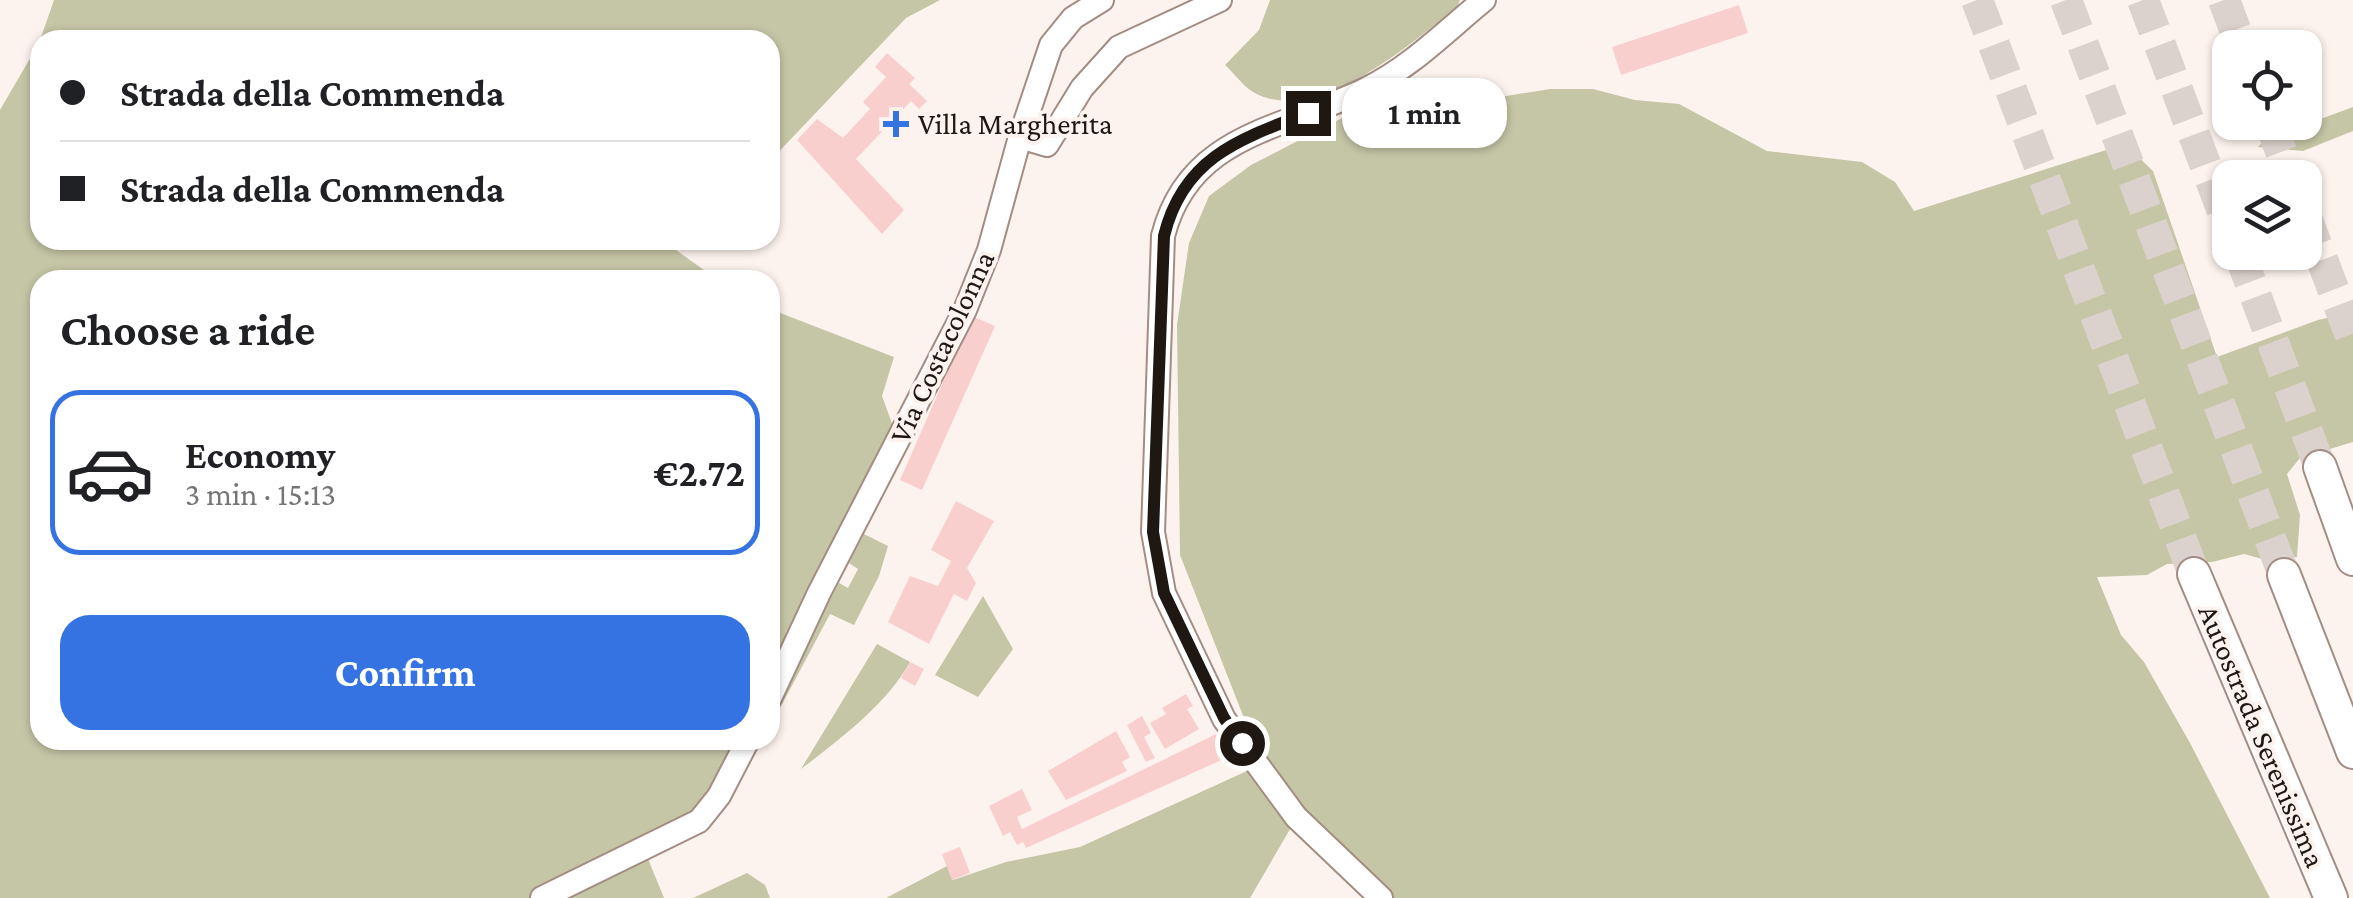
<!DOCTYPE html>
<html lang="en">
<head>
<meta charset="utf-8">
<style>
  body { margin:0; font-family:"Crimson Pro",serif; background:#f2f2f2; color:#202124; height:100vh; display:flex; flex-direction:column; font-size:38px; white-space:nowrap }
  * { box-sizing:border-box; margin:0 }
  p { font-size:32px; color:#757577 }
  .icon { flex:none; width:55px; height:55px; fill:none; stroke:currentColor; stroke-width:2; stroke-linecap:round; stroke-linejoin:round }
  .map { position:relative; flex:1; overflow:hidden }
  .details { position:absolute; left:30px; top:270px; width:750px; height:480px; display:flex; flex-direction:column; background:#fff; border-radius:30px; box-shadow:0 2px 8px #0004 }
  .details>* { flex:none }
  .banner { position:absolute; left:30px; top:30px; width:750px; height:220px; border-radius:30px; box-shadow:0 2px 8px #0004; display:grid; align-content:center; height:220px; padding:0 30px; background:#fff }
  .fabs { position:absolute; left:2212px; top:30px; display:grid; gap:20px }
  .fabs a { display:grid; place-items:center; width:110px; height:110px; border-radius:20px; background:#fff; box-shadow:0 2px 8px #0004; font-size:50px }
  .end { position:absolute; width:45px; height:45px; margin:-22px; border:12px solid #1f1712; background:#fff; box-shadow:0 0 0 5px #fff }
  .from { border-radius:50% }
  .bubble { position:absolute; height:70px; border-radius:30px; background:#fff; box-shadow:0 2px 8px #0004; font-size:32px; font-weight:700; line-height:70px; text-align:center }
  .banner b { display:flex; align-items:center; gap:35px; height:95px; font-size:38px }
  .banner b+b { border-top:2px solid #e0e0e0 }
  .banner i { width:25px; height:25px; background:#202124 }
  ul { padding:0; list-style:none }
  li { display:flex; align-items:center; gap:30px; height:165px; margin:0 20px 15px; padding:0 10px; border:5px solid #e0e0e0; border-radius:30px }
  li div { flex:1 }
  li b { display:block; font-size:38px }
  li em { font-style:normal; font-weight:700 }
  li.current { border-color:#3473e1 }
  li>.icon { width:90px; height:90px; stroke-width:1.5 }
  h2 { padding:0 30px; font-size:45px; line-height:120px }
  .primary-button { display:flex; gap:20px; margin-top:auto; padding:20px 30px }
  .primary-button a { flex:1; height:115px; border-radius:30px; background:#3473e1; color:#fff; font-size:40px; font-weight:700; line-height:115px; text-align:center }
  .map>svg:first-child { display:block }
</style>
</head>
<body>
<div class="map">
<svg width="2353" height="898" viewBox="0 0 2353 898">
  <rect width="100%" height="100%" fill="#fdf3ee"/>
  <g fill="#c5c6a6">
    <polygon points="54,0 940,0 906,18 770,161 770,40 40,40 40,240 662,240 718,280 40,280 40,740 748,740 719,796 644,849 664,898 0,898 0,110 39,43"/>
    <path d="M1270 0H1460L1457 7C1412 43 1315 128 1253 92 1243 86 1234 73 1225 65L1259 30Z"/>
    <polygon points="1550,89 1593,89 1635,100 1679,104 1767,151 1862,162 1895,182 1914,211 2125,144 2153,171 2217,357 2318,320 2353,312 2353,442 2300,458 2287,474 2300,515 2297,557 2266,560 2244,554 2212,562 2167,564 2147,575 2097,577 2121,635 2144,662 2190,743 2270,898 1381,898 1296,817 1255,746 1180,555 1177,325 1189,243 1209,196 1251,165 1348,115 1376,117"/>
    <polygon points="2353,107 2353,131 2303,151 2258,147 2266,139"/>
    <polygon points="770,309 894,357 882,396 893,426 770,698"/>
    <polygon points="864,534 888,546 879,576 854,625 830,614 770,727 770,712 839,583 848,588 858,569 849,563"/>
    <polygon points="983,596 1013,649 978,697 935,675"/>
    <path d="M877 644 910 662C887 704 839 740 801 769Z"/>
    <polygon points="1247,771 1293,824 1250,898 886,898 947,866 953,880 1006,862 1080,847"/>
    <polygon points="747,873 765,885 770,898 693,898"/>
  </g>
  <g fill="#f9cfce">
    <polygon points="1739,5 1748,33 1621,75 1612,47"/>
    <polygon points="887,53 915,78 909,84 927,101 919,109 911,101 856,159 904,210 882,234 797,140 817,119 843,138 870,109 863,102 886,77 875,67"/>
    <polygon points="972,316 995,326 922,490 900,480"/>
    <polygon points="956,501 994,521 967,568 976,583 967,601 954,594 929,644 888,622 910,576 938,586 951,561 931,550"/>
    <polygon points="910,662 924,669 915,686 901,678"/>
    <polygon points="1186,694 1193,706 1187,709 1199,729 1165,749 1150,723 1166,714 1162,708"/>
    <polygon points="1142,716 1151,733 1144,737 1155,758 1146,762 1127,725"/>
    <polygon points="1116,731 1130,757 1122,762 1127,771 1066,800 1048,771"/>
    <polygon points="1216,734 1235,754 1026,848 1023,842 1017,845 1010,832 1003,836 989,806 1022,789 1032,810 1017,817 1022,829"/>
    <polygon points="960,847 970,873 952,880 942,854"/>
  </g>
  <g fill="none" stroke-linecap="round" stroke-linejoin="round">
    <g stroke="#dcd2cd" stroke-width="32" stroke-dasharray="32 16" stroke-linecap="butt">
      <polyline points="1977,0 2194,574"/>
      <polyline points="2066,0 2284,575"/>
      <polyline points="2143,0 2230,230"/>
      <polyline points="2224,0 2242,48"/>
      <polyline points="2270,122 2291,178"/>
      <polyline points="2305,215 2353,341"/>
      <polyline points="2239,252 2320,467"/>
    </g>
    <defs>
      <g id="minor">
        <polyline points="1020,137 1047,145 1082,88 1119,47 1220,0"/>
        <polyline points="770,698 819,593 965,310 989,250 1020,137 1051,45 1073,18 1102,0"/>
        <polyline points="542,898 699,821 719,796 748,740"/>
        <path d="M1381 898 1296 817 1224 719 1164 593 1153 532 1163 236C1189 133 1285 129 1366 89 1410 68 1447 30 1484 0"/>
      </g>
      <g id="highway">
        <polyline points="2320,467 2353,559"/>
        <polyline points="2194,574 2331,898"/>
        <polyline points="2284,575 2353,752"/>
      </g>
    </defs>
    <use href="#minor" stroke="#a38d82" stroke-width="26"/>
    <use href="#highway" stroke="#a38d82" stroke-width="36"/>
    <use href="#minor" stroke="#fff" stroke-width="22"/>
    <use href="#highway" stroke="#fff" stroke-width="32"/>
  </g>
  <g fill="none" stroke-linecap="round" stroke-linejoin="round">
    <path stroke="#1f1712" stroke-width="12" d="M1242 743 1224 718 1164 593 1153 532 1164 236C1183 158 1239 139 1308 113"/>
  </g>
  <path fill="#3473e1" stroke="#fdf3ee" stroke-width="4" d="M891 109h10v10h10v10h-10v10h-10v-10h-10v-10h10z"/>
  <g text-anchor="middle" stroke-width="8" stroke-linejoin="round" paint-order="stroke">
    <g font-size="30" fill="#1f1712" stroke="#fdf3ee" text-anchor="start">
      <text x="918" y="134">Villa Margherita</text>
    </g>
    <g font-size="30" fill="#1f1712" stroke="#fdf3ee">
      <text transform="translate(942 347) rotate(-65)" y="10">Via Costacolonna</text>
      <text transform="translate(2262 736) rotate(67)" y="10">Autostrada Serenissima</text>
    </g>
  </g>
</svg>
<div class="fabs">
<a><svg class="icon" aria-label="locate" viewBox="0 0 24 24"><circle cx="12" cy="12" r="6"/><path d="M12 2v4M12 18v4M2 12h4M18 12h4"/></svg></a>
<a><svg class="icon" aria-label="layers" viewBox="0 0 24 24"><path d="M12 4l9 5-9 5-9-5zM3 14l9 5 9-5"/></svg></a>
</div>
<i class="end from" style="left:1242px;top:743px"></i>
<i class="end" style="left:1308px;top:113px"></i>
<div class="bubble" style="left:1342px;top:78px;width:165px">1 min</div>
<div class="banner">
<b><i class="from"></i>Strada della Commenda</b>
<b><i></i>Strada della Commenda</b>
</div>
<section class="details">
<h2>Choose a ride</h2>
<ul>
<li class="current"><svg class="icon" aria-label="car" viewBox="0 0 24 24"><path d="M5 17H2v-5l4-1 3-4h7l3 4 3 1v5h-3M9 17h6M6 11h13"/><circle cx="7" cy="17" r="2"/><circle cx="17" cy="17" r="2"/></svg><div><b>Economy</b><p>3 min · 15:13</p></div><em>€2.72</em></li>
</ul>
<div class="primary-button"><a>Confirm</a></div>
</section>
</div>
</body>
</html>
